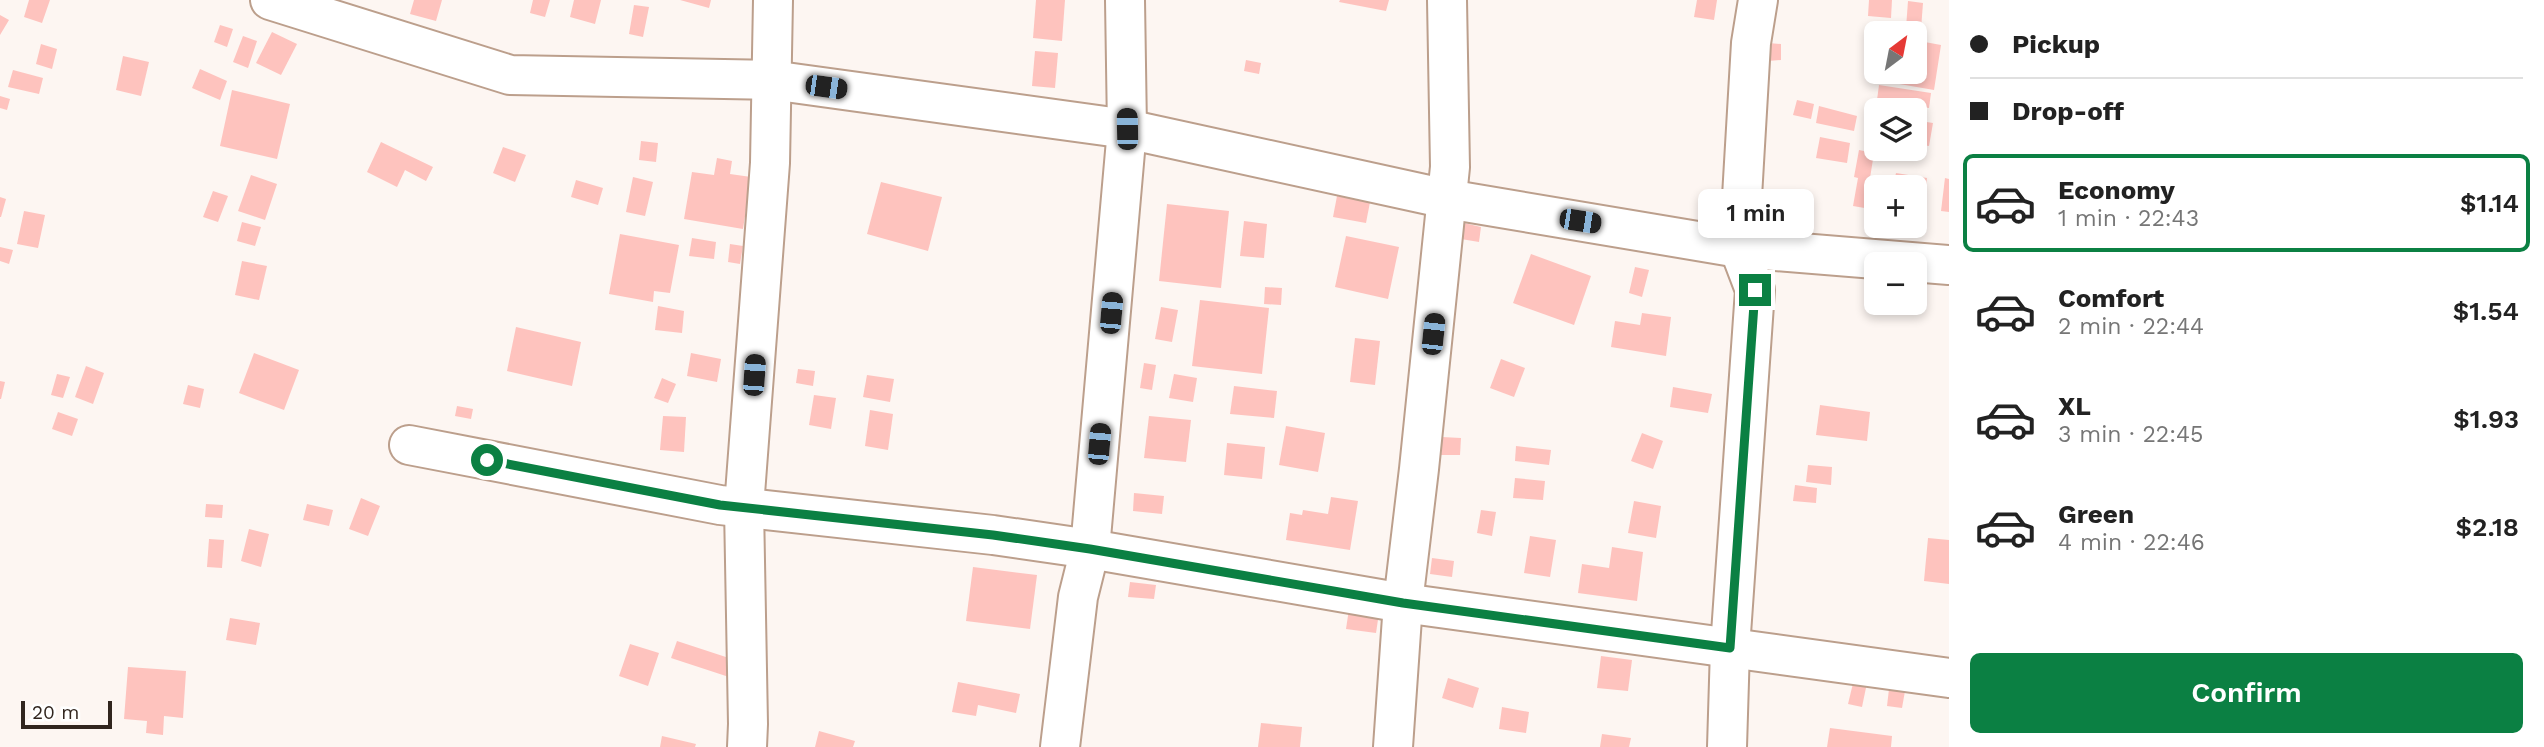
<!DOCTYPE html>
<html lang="en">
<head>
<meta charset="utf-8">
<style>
  body { margin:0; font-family:"Work Sans",sans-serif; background:#f2f2f2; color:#222; height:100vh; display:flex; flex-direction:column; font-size:26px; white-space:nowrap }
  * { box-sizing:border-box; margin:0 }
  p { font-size:23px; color:#767676 }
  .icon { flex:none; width:38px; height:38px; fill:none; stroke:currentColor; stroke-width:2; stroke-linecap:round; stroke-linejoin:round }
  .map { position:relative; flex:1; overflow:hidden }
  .drawer { display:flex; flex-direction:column; background:#fff; width:595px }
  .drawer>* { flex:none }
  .top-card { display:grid; align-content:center; height:154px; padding:0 21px; background:#fff }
  .needle { width:46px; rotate:32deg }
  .buttons { position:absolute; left:1864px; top:21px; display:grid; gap:14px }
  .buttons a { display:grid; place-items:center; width:63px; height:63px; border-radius:10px; background:#fff; box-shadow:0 4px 10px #0003; font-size:35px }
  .scale { position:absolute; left:21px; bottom:18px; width:91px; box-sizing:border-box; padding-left:7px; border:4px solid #31251e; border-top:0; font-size:19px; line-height:24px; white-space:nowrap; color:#31251e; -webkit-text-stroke:5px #fff; paint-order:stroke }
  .end { position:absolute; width:32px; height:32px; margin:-16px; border:9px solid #0b8043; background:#fff; box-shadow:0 0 0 4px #fff }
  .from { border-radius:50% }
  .bubble { position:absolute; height:49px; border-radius:10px; background:#fff; box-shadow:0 4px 10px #0003; font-size:23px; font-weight:600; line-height:49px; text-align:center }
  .car { position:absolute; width:21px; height:42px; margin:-21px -10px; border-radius:9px; box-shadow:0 0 5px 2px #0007; background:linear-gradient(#222 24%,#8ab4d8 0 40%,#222 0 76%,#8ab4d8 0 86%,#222 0) }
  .top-card b { display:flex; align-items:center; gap:24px; height:66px; font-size:26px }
  .top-card b+b { border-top:2px solid #e0e0e0 }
  .top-card i { width:18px; height:18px; background:#222 }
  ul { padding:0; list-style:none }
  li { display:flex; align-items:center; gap:21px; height:98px; margin:0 14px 10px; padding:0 7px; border:4px solid transparent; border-radius:10px }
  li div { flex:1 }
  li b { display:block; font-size:26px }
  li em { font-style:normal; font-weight:600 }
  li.on { border-color:#0b8043 }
  li>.icon { width:63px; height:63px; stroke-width:1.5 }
  .action { display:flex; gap:14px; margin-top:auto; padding:14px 21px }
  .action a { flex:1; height:80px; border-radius:10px; background:#0b8043; color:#fff; font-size:28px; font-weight:600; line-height:80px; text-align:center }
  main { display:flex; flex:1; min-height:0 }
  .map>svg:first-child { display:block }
</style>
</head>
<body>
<main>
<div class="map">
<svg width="1949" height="747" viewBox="0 0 1949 747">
  <rect width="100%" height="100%" fill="#fdf6f2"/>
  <g fill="#fec3be">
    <polygon points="29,0 50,0 42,23 24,17"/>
    <polygon points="414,0 442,0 436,21 410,14"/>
    <polygon points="533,0 550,0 545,17 530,13"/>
    <polygon points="574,0 601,0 595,24 570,17"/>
    <polygon points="680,0 711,0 709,8"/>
    <polygon points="1036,0 1065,0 1062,41 1033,38"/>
    <polygon points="1340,0 1389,0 1386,11 1339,2"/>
    <polygon points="1697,0 1717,0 1714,20 1694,17"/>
    <polygon points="1869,0 1892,0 1891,18 1868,16"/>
    <polygon points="1908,1 1923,3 1921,29 1906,28"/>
    <polygon points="634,5 649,7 643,37 629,34"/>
    <polygon points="0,15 9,20 0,35"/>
    <polygon points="220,25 233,29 227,47 214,42"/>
    <polygon points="272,32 297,44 281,75 256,63"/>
    <polygon points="243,36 257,41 248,68 233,62"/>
    <polygon points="1914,40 1941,45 1934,90 1882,81 1884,72 1914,72"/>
    <polygon points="1768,43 1781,44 1781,60 1768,61"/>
    <polygon points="41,44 57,49 52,69 36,64"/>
    <polygon points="1035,51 1058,53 1055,88 1032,86"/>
    <polygon points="123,56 149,62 141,96 116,90"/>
    <polygon points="1246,60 1261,63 1259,74 1244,71"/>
    <polygon points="200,69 227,81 220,100 192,88"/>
    <polygon points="13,70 43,78 39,94 8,87"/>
    <polygon points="1879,85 1931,93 1929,108 1877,100"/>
    <polygon points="232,90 290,104 277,159 220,146"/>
    <polygon points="0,96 10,99 7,110 0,108"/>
    <polygon points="1797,100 1814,104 1811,119 1793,115"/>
    <polygon points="1819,106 1857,116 1854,131 1816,123"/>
    <polygon points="1914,120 1933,123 1929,146 1914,144"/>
    <polygon points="1820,137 1850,143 1847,163 1816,158"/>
    <polygon points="641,141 658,143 656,162 639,160"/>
    <polygon points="381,142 433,167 426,181 405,170 397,187 367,172"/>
    <polygon points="503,147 526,155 515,182 493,173"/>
    <polygon points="1859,150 1874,153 1870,178 1894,182 1896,173 1927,178 1922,217 1914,216 1914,187 1876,187 1876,210 1853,206 1858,178 1854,177"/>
    <polygon points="717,158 732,161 730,174 751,177 743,229 684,219 692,172 714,175"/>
    <polygon points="251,175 277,184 265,220 238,211"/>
    <polygon points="633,177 653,182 645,216 626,212"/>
    <polygon points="1945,178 1949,179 1949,212 1941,211"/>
    <polygon points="576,180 603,188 598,205 571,197"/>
    <polygon points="881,182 942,197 928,251 867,234"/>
    <polygon points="213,191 228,196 218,222 203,217"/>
    <polygon points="1337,196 1370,202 1366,223 1333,217"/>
    <polygon points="0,197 6,199 1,217 0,217"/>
    <polygon points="1167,204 1229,211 1221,288 1159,281"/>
    <polygon points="24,211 45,215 38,248 17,244"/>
    <polygon points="1244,221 1267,224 1264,258 1240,256"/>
    <polygon points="242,222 261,227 255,246 237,241"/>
    <polygon points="1464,223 1481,227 1479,242 1461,239"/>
    <polygon points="620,234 679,245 670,293 654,291 653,302 609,294"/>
    <polygon points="1346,236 1399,247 1388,299 1335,287"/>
    <polygon points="692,238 716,242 714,259 689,256"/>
    <polygon points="730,244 743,246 740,264 728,262"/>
    <polygon points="0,247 13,250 9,264 0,261"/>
    <polygon points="1531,254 1591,276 1574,325 1513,303"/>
    <polygon points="242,261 267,266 259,300 235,295"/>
    <polygon points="1635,267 1649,270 1642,297 1629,293"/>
    <polygon points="1265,287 1282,288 1281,305 1264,304"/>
    <polygon points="1200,300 1269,308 1262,374 1192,366"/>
    <polygon points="658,306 684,311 682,333 655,330"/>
    <polygon points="1161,307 1178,310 1172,342 1155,339"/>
    <polygon points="1642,313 1671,317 1666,356 1611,347 1615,321 1640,325"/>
    <polygon points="516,327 581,342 572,386 507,371"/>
    <polygon points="1355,338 1380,341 1375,385 1350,382"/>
    <polygon points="254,353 299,370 284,410 239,393"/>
    <polygon points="691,353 721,359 717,382 687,376"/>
    <polygon points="1501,359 1525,368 1514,397 1490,388"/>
    <polygon points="1144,363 1156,365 1152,390 1140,388"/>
    <polygon points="86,366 104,373 93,404 75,397"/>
    <polygon points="798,369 815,371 813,386 796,383"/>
    <polygon points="57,374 70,377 63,398 51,395"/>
    <polygon points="1174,374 1197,378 1193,402 1169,398"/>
    <polygon points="867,375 894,379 890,402 863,397"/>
    <polygon points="662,378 676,384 668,403 654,398"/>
    <polygon points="0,381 5,382 1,399 0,399"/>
    <polygon points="188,385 204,389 200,408 183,404"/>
    <polygon points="1234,386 1277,391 1274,418 1230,414"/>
    <polygon points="1673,387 1712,394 1708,413 1670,407"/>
    <polygon points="814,395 836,398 831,429 809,425"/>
    <polygon points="1820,405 1870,412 1867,441 1816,435"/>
    <polygon points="457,406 473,409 471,419 455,416"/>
    <polygon points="870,410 893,414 888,450 865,446"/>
    <polygon points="58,412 78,419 72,436 52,429"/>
    <polygon points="663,416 686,417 684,452 660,450"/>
    <polygon points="1149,416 1191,420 1186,462 1144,458"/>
    <polygon points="1286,426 1325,433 1318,472 1279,465"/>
    <polygon points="1642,433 1663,441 1653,469 1631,461"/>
    <polygon points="1442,437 1461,438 1460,455 1441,455"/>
    <polygon points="1227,443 1265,447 1262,479 1224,475"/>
    <polygon points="1516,446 1551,450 1549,465 1515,461"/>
    <polygon points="1808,465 1832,467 1831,485 1806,482"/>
    <polygon points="1515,478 1545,481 1543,500 1513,498"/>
    <polygon points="1795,485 1817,488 1816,503 1793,501"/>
    <polygon points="1134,493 1164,496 1162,514 1133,511"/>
    <polygon points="1331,497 1358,501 1350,550 1286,540 1290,513 1302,515 1303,510 1328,514"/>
    <polygon points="361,498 380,506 368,536 349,529"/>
    <polygon points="1634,501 1661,506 1656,538 1628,533"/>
    <polygon points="206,504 223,505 222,518 205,517"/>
    <polygon points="307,504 333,510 329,526 303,520"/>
    <polygon points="1481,510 1496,512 1492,536 1477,533"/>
    <polygon points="249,529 269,534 261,567 241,561"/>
    <polygon points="1530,536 1556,540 1550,577 1524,573"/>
    <polygon points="1928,538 1949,540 1949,584 1924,581"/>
    <polygon points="209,539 224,540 222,568 207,567"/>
    <polygon points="1612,547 1643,552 1637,601 1578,593 1582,564 1609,568"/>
    <polygon points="1432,558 1454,561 1452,577 1430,574"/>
    <polygon points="973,567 1037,575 1030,629 966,621"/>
    <polygon points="1130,582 1156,585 1154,599 1128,597"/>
    <polygon points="1349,609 1379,613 1376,633 1346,629"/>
    <polygon points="230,618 260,623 256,645 226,640"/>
    <polygon points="677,641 735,660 729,677 671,658"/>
    <polygon points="630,644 659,653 648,686 619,676"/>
    <polygon points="1601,656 1632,660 1628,691 1597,688"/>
    <polygon points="128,667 186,671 183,718 164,716 163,735 146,733 147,721 124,719"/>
    <polygon points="1855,675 1868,678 1862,707 1848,704"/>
    <polygon points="1448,678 1479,688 1473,708 1442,698"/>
    <polygon points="958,682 1020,694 1016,713 978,705 976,716 952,712"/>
    <polygon points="1889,689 1905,691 1902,708 1887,706"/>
    <polygon points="1502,707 1529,712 1526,733 1499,729"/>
    <polygon points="1261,723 1302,727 1300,747 1258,747"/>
    <polygon points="1830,728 1892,736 1891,747 1827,747"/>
    <polygon points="819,731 855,741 853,747 815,747"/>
    <polygon points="1602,734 1631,738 1629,747 1600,747"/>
    <polygon points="662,736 696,744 695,747 660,747"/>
  </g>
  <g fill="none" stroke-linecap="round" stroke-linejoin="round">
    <defs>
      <g id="minor">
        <polyline points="270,0 510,75 771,80 1127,129 1447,199 1739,248 1949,265"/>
        <polyline points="409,445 720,505 993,535 1090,549 1403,603 1949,678"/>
        <polyline points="747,747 748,724 744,507 770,163 773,0"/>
        <polyline points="1060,747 1078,597 1090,549 1127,129 1125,0"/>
        <polyline points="1393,747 1403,603 1419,469 1450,167 1447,0"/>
        <polyline points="1727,747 1730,648 1755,290 1739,248 1751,43 1758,0"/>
      </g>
    </defs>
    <use href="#minor" stroke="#bc9f8c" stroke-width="42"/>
    <use href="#minor" stroke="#fff" stroke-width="38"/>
  </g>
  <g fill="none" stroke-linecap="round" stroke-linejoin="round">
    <polyline stroke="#0b8043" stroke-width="9" points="487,460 720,505 993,535 1090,549 1403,603 1730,648 1755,290"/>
  </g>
</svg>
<div class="buttons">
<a><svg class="needle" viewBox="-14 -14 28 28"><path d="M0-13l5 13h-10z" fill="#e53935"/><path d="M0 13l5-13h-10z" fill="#767676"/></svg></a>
<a><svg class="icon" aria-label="layers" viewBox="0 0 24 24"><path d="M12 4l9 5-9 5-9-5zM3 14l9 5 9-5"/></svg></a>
<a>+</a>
<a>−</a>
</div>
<div class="scale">20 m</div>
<i class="end from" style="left:487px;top:460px"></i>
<i class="end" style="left:1755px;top:290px"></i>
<div class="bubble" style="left:1698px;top:189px;width:116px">1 min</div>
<i class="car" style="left:826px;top:87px;rotate:98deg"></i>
<i class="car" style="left:1127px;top:129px;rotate:359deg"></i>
<i class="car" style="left:1580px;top:221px;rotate:99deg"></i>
<i class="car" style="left:1111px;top:313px;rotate:5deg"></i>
<i class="car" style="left:1433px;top:334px;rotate:6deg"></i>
<i class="car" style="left:754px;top:375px;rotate:4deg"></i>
<i class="car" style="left:1099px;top:444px;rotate:5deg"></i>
</div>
<section class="drawer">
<div class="top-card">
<b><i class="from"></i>Pickup</b>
<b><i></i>Drop-off</b>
</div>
<ul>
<li class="on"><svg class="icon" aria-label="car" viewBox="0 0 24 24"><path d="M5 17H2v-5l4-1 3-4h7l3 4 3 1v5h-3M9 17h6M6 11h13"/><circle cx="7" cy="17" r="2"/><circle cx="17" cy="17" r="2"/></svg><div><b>Economy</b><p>1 min · 22:43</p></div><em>$1.14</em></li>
<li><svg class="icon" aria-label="car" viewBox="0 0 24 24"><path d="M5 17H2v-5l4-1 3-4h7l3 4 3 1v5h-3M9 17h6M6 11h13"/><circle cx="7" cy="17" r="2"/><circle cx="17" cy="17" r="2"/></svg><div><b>Comfort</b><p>2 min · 22:44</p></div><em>$1.54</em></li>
<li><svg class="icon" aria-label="car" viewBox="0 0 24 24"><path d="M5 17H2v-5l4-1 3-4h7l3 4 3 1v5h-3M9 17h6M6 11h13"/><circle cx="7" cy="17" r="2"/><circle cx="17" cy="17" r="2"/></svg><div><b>XL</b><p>3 min · 22:45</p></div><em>$1.93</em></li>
<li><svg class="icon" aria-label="car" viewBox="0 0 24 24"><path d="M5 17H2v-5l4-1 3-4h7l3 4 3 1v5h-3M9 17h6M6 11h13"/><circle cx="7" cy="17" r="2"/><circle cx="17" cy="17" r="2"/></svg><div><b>Green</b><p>4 min · 22:46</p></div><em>$2.18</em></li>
</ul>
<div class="action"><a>Confirm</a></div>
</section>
</main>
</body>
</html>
